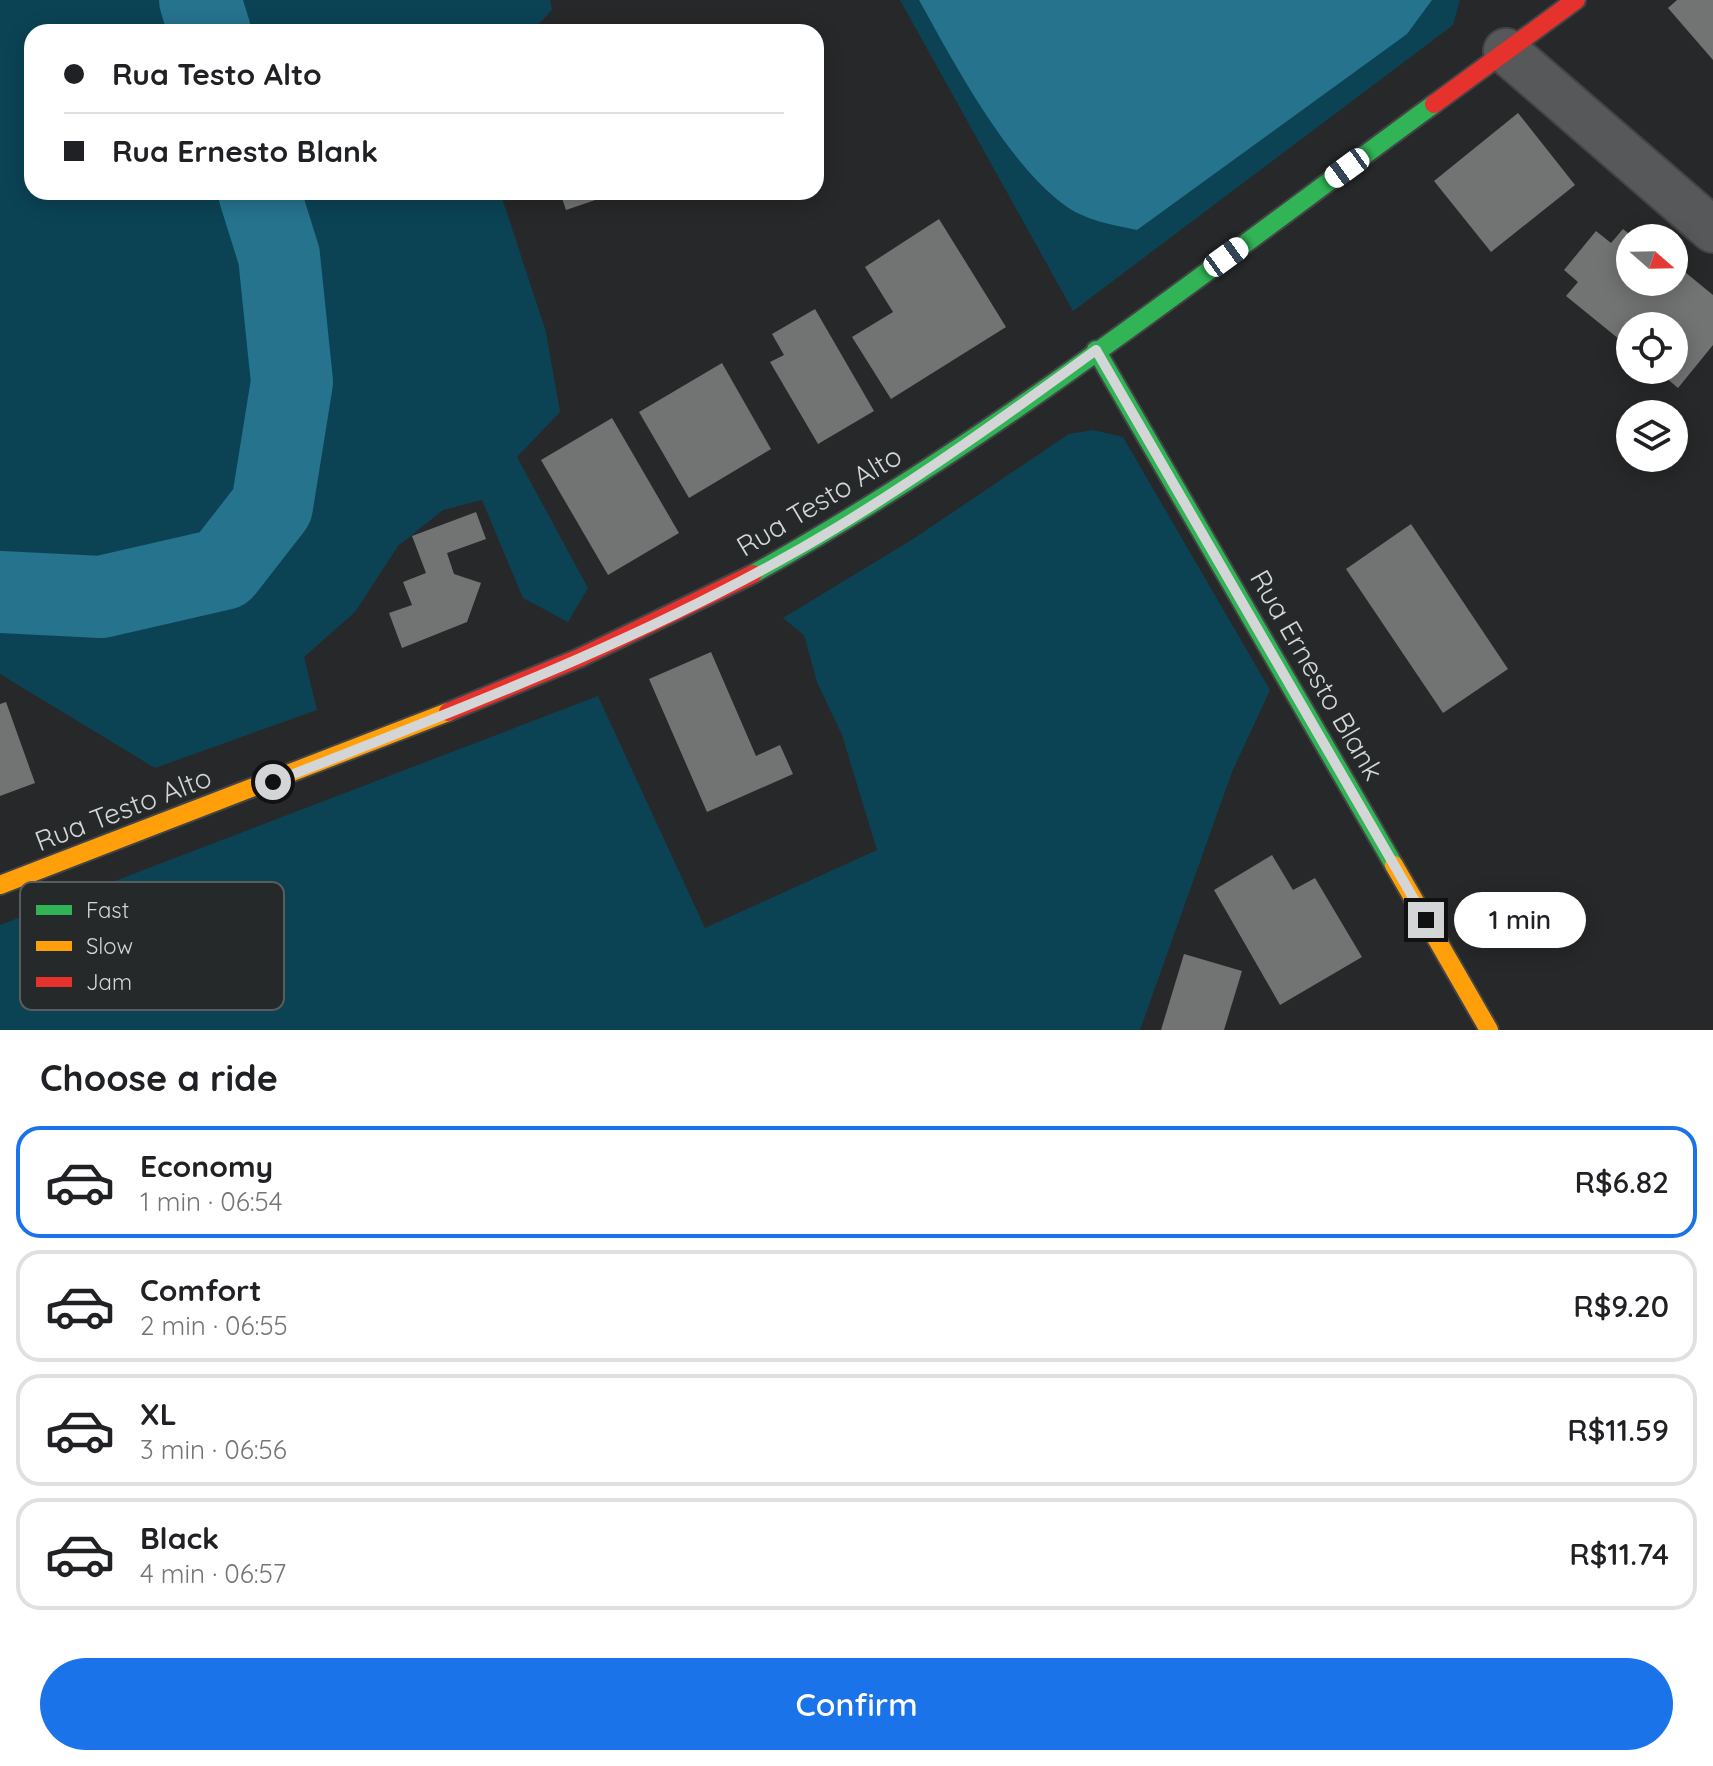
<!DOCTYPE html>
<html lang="en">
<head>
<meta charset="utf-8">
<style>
  body { margin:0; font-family:Quicksand,sans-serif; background:#f2f2f2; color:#202124; height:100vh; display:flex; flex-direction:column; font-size:30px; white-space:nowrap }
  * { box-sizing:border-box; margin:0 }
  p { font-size:26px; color:#757577 }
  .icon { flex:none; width:44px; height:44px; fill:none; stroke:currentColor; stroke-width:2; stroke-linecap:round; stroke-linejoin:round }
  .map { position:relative; height:1030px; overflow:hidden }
  .panel { display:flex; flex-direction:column; background:#fff; flex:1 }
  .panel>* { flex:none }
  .hud { position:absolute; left:24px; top:24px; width:800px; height:176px; border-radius:24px; box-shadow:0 4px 20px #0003; display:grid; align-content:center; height:176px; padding:0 40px; background:#fff }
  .needle { width:52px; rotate:110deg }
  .fabs { position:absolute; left:1616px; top:224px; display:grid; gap:16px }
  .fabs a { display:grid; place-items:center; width:72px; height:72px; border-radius:50%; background:#fff; box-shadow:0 4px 20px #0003; font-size:40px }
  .end { position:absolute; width:36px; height:36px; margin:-18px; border:10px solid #d4d5d6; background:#111; box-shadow:0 0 0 4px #111 }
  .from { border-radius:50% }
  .bubble { position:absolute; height:56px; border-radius:28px; background:#fff; box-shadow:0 4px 20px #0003; font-size:26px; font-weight:600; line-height:56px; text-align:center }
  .car { position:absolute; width:24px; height:48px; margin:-24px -12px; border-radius:10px; box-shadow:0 0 6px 2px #0007; background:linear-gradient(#fff 24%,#345 0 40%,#fff 0 76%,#345 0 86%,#fff 0) }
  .hud b { display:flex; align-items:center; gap:28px; height:76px; font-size:30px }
  .hud b+b { border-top:2px solid #e0e0e0 }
  .hud i { width:20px; height:20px; background:#202124 }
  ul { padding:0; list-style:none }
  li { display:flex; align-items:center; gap:24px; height:112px; margin:0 16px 12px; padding:0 24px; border:4px solid #e0e0e0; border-radius:24px }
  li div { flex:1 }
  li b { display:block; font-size:30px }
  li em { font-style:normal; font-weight:600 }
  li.active { border-color:#1a73e8 }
  li>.icon { width:72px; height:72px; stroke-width:1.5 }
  h2 { padding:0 40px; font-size:36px; line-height:96px }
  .cta { display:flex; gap:16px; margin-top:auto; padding:16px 40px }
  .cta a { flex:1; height:92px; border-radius:48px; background:#1a73e8; color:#fff; font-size:32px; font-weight:600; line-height:92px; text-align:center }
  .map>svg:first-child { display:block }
</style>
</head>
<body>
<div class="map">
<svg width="1713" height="1030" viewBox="0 0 1713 1030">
  <rect width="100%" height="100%" fill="#272829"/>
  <g fill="#0b4355">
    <polygon points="0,0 550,0 552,10 531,32 32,32 32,192 500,192 546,332 560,412 517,457 588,588 568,622 523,598 482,500 443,510 398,546 355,612 304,657 317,710 155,768 0,674"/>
    <polygon points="900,0 1460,0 1453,25 1073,311"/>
    <polygon points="1093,430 1123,437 1270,690 1232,772 1140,1030 0,1030 0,925 598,696 705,928 877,850 842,735 817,682 804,635 783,618 913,539 1069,434"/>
  </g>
  <path fill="#26738e" d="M919 0H1432L1407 34 1137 230C1113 225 1083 220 1063 204 1006 161 954 63 919 0Z"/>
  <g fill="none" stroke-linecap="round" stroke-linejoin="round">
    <g stroke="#26738e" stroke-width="82">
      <polyline points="200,0 210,32"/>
      <polyline points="0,592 101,597 223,569 272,506 292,382 279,256 259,192"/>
    </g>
  </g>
  <g fill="#727373">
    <polygon points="1677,0 1713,0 1713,60 1668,8"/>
    <polygon points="1518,113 1575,185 1491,252 1434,181"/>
    <polygon points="560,192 616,192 616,193 566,210"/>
    <polygon points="939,219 1006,327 891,399 852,337 893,312 865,267"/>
    <polygon points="1623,229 1634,238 1630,238 1630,282 1674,282 1674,263 1713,295 1713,345 1678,388 1657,370 1674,370 1674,326 1630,326 1630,348 1566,296 1578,282 1564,270 1596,231 1611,243"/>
    <polygon points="815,309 874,411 818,444 770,362 784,355 772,334"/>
    <polygon points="722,363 771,449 689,498 639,412"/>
    <polygon points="612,418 679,533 608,575 541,460"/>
    <polygon points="476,512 486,539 447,553 454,574 481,583 467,622 402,648 389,613 412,605 403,582 426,573 412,536"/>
    <polygon points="1411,524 1508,669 1443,713 1346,569"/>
    <polygon points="711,652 756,756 780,745 793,774 707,812 649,679"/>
    <polygon points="6,702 35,783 0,796 0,704"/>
    <polygon points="1272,855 1293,890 1315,878 1362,957 1280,1005 1214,890"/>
    <polygon points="1184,954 1242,971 1224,1030 1161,1030"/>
  </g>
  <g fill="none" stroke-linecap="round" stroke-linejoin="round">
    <defs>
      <polyline id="street" points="1506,51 1713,230"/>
      <g id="fast">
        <polyline points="1096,350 1394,865"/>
        <path d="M753 574C994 440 1212 266 1434 104"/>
      </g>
      <g id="slow">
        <polyline points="1394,865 1489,1030"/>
        <polyline points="0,885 448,712"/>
      </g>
      <g id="jam">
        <polyline points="1434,104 1576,0"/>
        <polyline points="448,712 579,658 753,574"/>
      </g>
    </defs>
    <use href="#street" stroke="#434445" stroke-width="48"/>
    <use href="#fast" stroke="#434445" stroke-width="22"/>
    <use href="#slow" stroke="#434445" stroke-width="22"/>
    <use href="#jam" stroke="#434445" stroke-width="22"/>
    <use href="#street" stroke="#575859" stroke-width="44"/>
    <use href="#fast" stroke="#30b455" stroke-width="18"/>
    <use href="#slow" stroke="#ff9f0a" stroke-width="18"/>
    <use href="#jam" stroke="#e5322d" stroke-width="18"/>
  </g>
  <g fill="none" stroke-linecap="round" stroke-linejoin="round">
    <path stroke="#d4d5d6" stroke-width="10" d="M273 782C463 708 660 634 836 528 925 474 1011 412 1096 350L1426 920"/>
  </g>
  <g text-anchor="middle" stroke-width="8" stroke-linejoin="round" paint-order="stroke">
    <g font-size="28" fill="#d4d5d6" stroke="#26292a">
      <text transform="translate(819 501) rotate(-31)" y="10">Rua Testo Alto</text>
      <text transform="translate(1317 675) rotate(60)" y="10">Rua Ernesto Blank</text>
      <text transform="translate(123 809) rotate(-21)" y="10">Rua Testo Alto</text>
    </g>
  </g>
  <rect x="20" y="882" width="264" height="128" rx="12" fill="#26292a" stroke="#5a5d5e" stroke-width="2"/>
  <rect x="36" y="905" width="36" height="10" fill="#30b455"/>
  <rect x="36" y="941" width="36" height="10" fill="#ff9f0a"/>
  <rect x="36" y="977" width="36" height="10" fill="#e5322d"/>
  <g font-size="22" fill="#d4d5d6">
    <text x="86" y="918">Fast</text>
    <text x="86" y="954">Slow</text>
    <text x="86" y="990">Jam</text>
  </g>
</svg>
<div class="fabs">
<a><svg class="needle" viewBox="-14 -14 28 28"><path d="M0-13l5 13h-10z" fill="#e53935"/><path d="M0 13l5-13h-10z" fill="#757577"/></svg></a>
<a><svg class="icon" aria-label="locate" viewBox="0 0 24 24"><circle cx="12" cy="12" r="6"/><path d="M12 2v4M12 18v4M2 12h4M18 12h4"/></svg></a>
<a><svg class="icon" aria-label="layers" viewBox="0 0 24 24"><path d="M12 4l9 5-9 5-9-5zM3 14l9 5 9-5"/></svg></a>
</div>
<i class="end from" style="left:273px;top:782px"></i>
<i class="end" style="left:1426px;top:920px"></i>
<div class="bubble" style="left:1454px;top:892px;width:132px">1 min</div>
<i class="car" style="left:1347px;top:168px;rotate:234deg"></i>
<i class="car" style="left:1226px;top:257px;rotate:54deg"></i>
<div class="hud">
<b><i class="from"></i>Rua Testo Alto</b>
<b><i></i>Rua Ernesto Blank</b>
</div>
</div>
<section class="panel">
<h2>Choose a ride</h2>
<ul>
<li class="active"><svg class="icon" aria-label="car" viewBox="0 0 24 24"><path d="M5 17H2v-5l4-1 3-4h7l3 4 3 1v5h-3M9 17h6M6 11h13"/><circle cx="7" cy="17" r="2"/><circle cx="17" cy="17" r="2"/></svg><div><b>Economy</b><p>1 min · 06:54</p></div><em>R$6.82</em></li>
<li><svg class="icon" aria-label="car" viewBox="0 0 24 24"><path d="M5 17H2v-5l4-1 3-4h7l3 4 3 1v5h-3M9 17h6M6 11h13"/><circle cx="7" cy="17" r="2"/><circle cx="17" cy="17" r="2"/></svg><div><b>Comfort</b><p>2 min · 06:55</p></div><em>R$9.20</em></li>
<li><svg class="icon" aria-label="car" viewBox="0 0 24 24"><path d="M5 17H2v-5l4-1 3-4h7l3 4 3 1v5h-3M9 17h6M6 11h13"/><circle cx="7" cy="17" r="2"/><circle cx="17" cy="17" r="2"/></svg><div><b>XL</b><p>3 min · 06:56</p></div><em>R$11.59</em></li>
<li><svg class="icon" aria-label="car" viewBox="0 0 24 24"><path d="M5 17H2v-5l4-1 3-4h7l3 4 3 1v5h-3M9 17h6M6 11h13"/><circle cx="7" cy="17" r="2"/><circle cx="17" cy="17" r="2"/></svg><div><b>Black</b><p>4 min · 06:57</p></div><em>R$11.74</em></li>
</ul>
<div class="cta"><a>Confirm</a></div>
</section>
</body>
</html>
